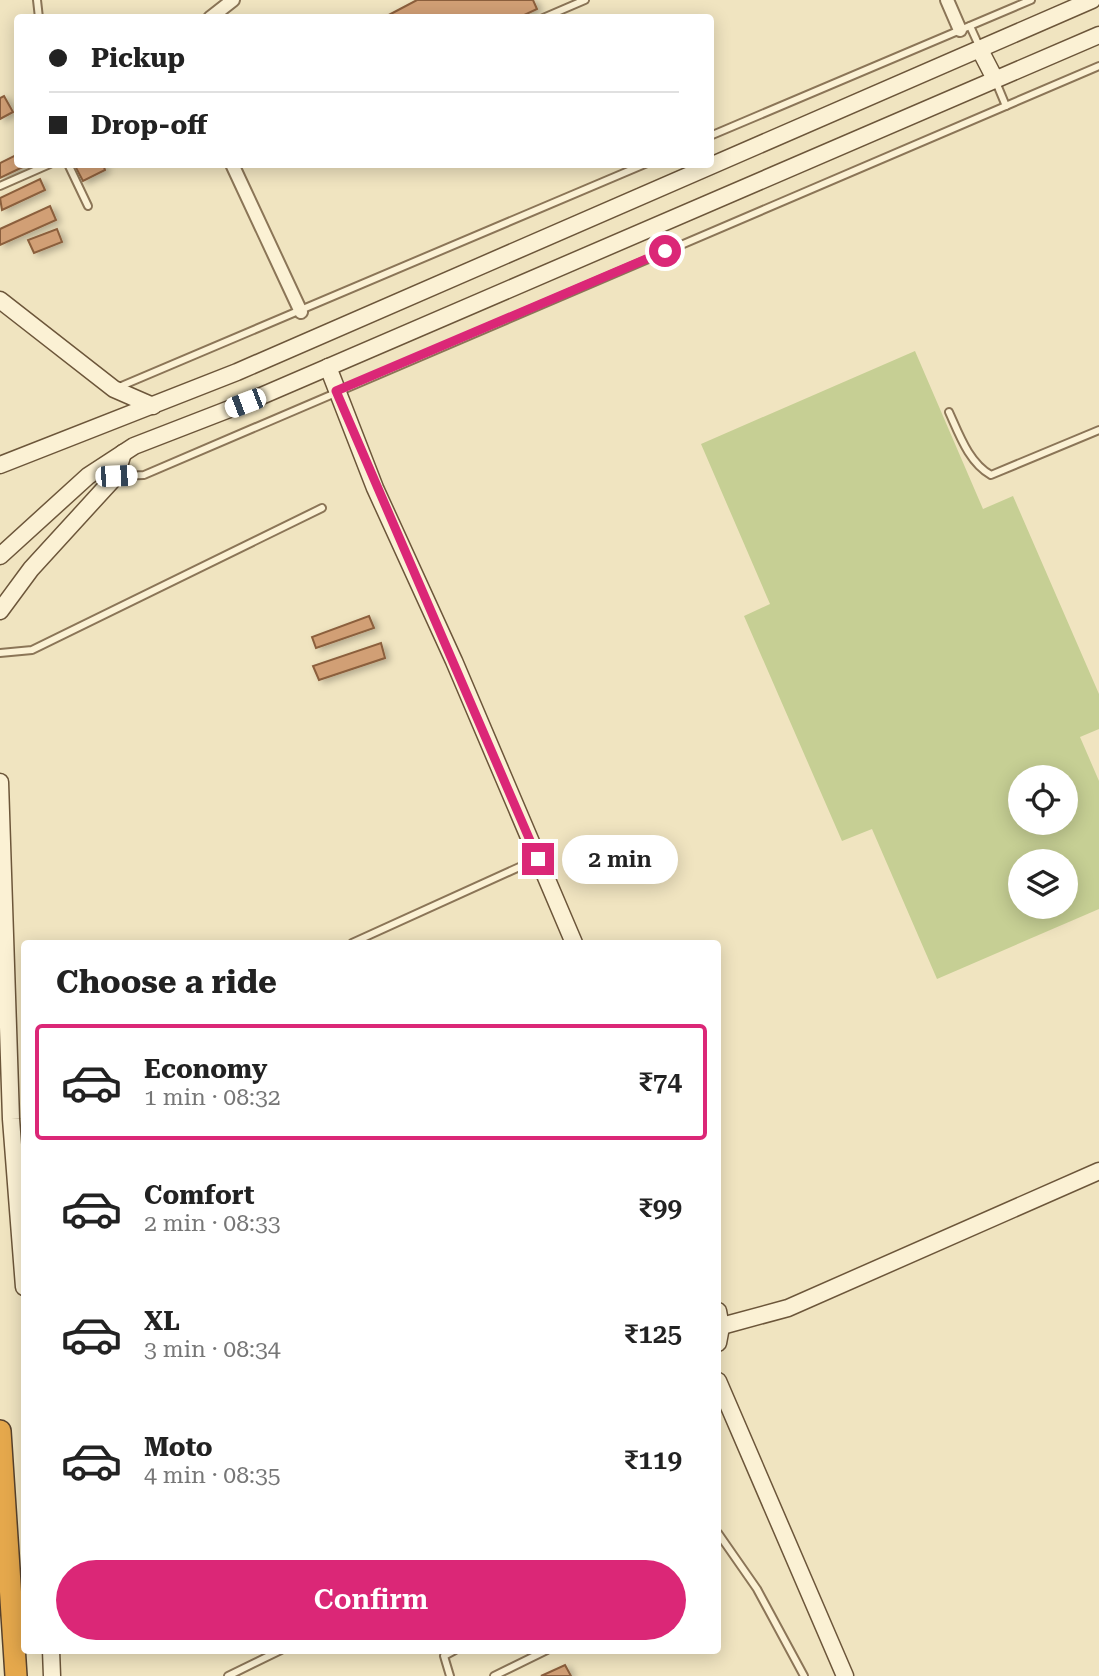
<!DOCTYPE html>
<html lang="en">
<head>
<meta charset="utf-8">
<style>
  body { margin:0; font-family:"Roboto Serif",serif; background:#f6f6f6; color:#222; height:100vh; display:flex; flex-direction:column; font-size:26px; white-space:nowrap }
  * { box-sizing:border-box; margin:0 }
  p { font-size:23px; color:#767676 }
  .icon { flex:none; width:38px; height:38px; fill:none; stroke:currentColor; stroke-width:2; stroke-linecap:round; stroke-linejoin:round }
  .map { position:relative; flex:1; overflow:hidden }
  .sheet { position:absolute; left:21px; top:940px; width:700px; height:714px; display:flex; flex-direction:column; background:#fff; border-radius:7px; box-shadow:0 4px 18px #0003 }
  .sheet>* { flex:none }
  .banner { position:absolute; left:14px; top:14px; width:700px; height:154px; border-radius:7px; box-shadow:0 4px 18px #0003; display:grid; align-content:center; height:154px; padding:0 35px; background:#fff }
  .tools { position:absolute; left:1008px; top:765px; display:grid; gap:14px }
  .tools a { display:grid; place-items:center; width:70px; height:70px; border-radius:50%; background:#fff; box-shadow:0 4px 18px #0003; font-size:35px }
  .end { position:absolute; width:32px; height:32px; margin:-16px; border:9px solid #db2777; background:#fff; box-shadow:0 0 0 4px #fff }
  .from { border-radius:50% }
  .bubble { position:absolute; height:49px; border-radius:24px; background:#fff; box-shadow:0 4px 18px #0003; font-size:23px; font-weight:600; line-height:49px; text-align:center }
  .car { position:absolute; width:21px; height:42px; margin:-21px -10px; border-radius:9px; box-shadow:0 0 5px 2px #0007; background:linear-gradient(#fff 24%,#345 0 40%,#fff 0 76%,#345 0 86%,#fff 0) }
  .banner b { display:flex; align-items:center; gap:24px; height:66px; font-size:26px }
  .banner b+b { border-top:2px solid #e0e0e0 }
  .banner i { width:18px; height:18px; background:#222 }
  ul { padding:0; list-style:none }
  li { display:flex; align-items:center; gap:21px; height:116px; margin:0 14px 10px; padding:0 21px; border:4px solid transparent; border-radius:7px }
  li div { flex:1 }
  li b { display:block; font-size:26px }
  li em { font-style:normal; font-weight:600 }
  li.selected { border-color:#db2777 }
  li>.icon { width:63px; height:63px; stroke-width:1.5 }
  h2 { padding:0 35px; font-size:32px; line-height:84px }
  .action { display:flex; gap:14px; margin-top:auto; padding:14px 35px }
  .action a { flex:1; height:80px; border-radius:42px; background:#db2777; color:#fff; font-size:28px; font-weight:600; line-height:80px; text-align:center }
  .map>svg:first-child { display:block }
</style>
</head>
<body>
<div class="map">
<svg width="1099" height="1676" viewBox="0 0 1099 1676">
  <defs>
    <filter id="shadow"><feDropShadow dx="4.5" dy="2.5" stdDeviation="3.5" flood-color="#0004"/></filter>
  </defs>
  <rect width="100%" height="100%" fill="#f0e4c0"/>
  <path fill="#c6cf94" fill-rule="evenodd" d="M915 351 983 509 1013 496 1099 694V729L1080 737 1099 781V909L937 979 872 829 842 841 744 616 770 604 701 444ZM1020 777H1066V822H1020ZM1020 861H1066V906H1020Z"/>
  <g fill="#d19f74" stroke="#8b5f3c" stroke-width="2" filter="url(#shadow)">
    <polygon points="417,0 533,0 537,9 518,18 383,18"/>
    <polygon points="4,96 13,112 0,119 0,98"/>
    <polygon points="18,154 18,164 29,164 0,178 0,163"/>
    <polygon points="74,164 103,164 105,170 83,181"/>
    <polygon points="40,179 45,190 2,210 0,198"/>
    <polygon points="50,206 56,220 0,245 0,229"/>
    <polygon points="57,229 62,242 34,253 28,240"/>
    <polygon points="369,616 374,628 316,648 312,637"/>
    <polygon points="381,643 385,658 319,680 313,666"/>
    <polygon points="565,1665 571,1676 541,1676"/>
  </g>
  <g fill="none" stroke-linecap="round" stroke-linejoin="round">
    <defs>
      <g id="lane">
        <polyline points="37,0 39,18"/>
        <polyline points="543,18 585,0"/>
        <polyline points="970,26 980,48"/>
        <polyline points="996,82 1006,106"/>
        <polyline points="710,136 1031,0"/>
        <polyline points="68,164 88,206"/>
        <polyline points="0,186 50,164"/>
        <polyline points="119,387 645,164"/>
        <path d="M949 412C959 434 969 463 991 475L1099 430"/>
        <polyline points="118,476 144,475 1099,66"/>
        <polyline points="0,653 32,650 322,508"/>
        <polyline points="352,943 537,859"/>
        <polyline points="718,1533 757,1589 804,1676"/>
        <polyline points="228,1676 281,1650"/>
        <polyline points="450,1676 444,1656 455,1650"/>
        <polyline points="494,1676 547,1650"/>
      </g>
      <g id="street">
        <polyline points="947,0 960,30"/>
        <polyline points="210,18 233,0"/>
        <polyline points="232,164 301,312"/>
      </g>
      <g id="secondary">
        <polyline points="980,50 995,79"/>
        <polyline points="0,300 114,389 153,406"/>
        <polyline points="328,367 375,488 454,661 574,943"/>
        <polyline points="0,465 237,372 1092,0"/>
        <polyline points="0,556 88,476 134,446 245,403 1099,35"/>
        <polyline points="0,611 31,569 116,476 123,453"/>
        <polyline points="0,782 11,1119 24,1287"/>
        <polyline points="718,1311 721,1327 718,1343"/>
        <polyline points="718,1327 788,1308 1099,1171"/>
        <polyline points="718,1381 845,1676"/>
        <polyline points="51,1650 52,1676"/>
      </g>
      <polyline id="highway" points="0,1431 16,1676"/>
    </defs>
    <use href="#lane" stroke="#8b7557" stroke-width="10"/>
    <use href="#street" stroke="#8b7557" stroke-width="16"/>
    <use href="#secondary" stroke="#6c563a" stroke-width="19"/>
    <use href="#highway" stroke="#58422c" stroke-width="24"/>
    <use href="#lane" stroke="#fbf1d4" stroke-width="6"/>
    <use href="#street" stroke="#fbf1d4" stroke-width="12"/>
    <use href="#secondary" stroke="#fbf1d4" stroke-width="16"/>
    <use href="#highway" stroke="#e5a84c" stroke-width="21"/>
  </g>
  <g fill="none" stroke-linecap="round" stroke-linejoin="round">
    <polyline stroke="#db2777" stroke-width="9" points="538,859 336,391 665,251"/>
  </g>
</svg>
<div class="tools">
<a><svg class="icon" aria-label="locate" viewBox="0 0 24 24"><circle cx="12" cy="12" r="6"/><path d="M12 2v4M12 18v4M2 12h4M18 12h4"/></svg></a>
<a><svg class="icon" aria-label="layers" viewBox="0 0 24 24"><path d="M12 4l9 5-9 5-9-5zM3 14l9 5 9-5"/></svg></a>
</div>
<i class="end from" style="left:665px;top:251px"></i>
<i class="end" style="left:538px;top:859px"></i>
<div class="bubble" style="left:562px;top:835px;width:116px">2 min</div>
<i class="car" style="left:245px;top:403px;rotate:249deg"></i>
<i class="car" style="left:116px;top:476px;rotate:88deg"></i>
<div class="banner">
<b><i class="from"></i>Pickup</b>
<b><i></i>Drop-off</b>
</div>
<section class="sheet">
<h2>Choose a ride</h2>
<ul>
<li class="selected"><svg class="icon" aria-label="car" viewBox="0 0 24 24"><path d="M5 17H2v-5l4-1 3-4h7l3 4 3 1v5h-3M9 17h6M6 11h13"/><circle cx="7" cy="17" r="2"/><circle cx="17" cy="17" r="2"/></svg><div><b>Economy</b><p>1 min · 08:32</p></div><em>₹74</em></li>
<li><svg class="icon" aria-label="car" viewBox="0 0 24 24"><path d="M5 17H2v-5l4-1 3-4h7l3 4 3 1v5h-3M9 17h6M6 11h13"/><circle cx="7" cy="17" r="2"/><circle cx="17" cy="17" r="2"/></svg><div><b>Comfort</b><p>2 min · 08:33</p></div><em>₹99</em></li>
<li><svg class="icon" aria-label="car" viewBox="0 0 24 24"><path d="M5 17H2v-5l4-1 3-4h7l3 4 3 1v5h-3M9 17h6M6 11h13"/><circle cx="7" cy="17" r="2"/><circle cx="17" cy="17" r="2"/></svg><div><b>XL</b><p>3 min · 08:34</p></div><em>₹125</em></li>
<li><svg class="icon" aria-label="car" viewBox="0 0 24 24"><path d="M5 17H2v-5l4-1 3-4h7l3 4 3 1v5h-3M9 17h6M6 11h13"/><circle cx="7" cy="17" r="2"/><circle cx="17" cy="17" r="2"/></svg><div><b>Moto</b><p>4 min · 08:35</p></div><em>₹119</em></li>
</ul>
<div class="action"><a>Confirm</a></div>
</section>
</div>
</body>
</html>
